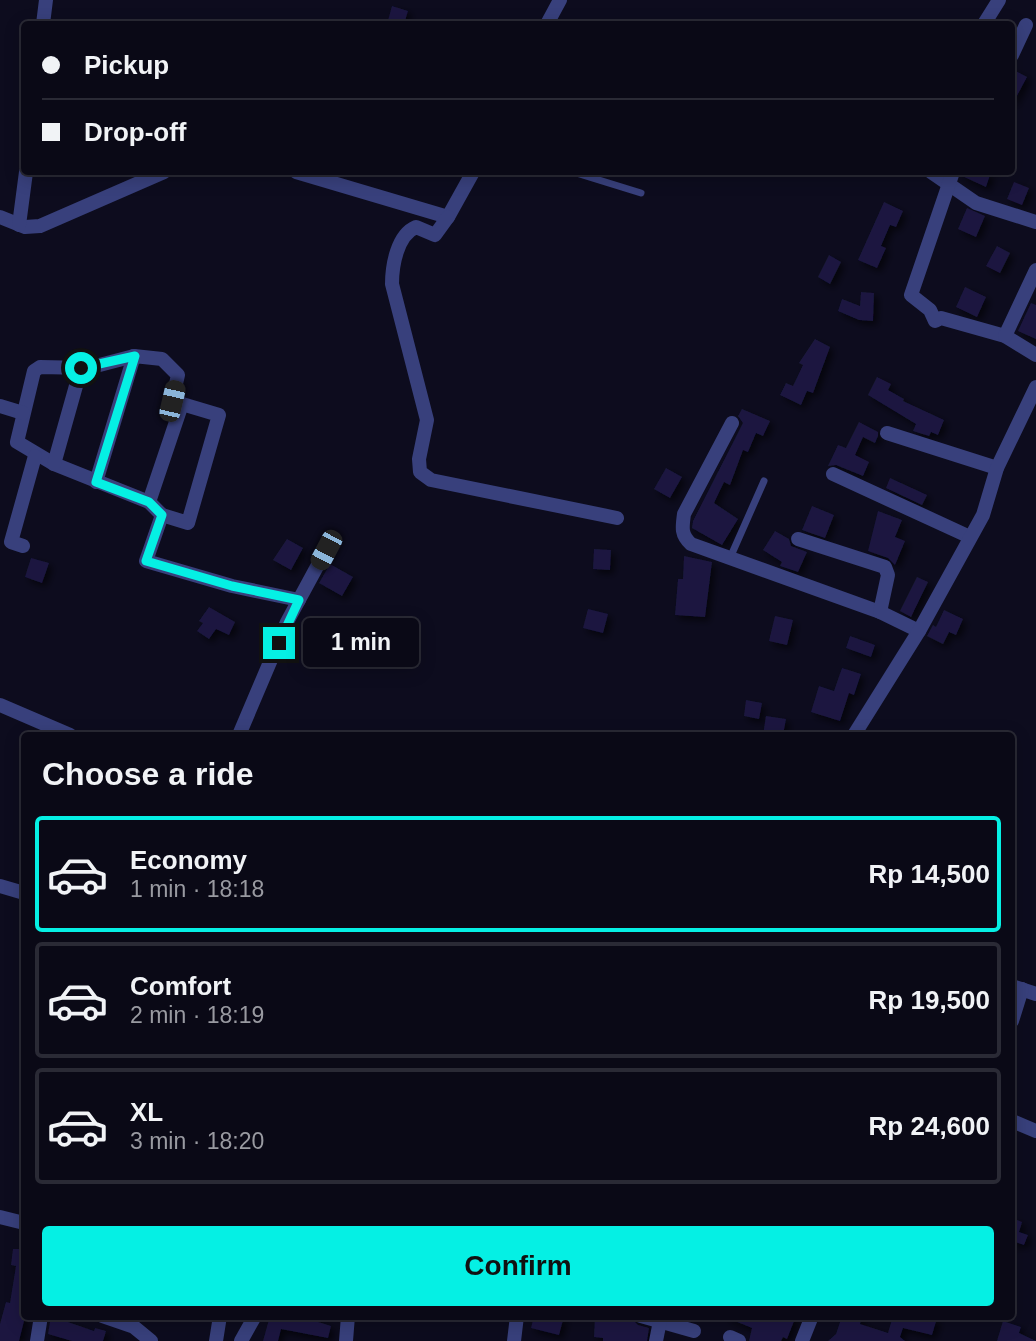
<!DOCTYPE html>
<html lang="en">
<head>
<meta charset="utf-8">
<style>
  body { margin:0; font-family:Helvetica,sans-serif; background:#13121f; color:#f1f3f6; height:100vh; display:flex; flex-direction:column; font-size:26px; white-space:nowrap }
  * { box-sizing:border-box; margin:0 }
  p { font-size:23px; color:#999aa1 }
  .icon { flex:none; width:38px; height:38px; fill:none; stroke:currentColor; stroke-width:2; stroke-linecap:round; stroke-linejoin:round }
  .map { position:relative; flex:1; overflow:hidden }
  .side { position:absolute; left:21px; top:732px; width:994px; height:588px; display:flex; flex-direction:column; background:#0a0916; border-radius:7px; box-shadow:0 4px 18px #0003,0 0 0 2px #2a2a35 }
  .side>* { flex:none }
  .top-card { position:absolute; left:21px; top:21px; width:994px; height:154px; border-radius:7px; box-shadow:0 4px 18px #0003,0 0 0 2px #2a2a35; display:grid; align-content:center; height:154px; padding:0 21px; background:#0a0916 }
  .end { position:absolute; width:32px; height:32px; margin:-16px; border:9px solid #05f0e4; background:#111; box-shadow:0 0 0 4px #111 }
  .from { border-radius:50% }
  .bubble { position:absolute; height:49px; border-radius:7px; background:#0a0916; box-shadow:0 4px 18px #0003,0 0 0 2px #2a2a35; font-size:23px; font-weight:700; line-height:49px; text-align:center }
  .car { position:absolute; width:21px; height:42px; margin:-21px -10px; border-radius:9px; box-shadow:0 0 5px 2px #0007; background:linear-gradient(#222 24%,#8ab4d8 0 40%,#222 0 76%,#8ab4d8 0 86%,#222 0) }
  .top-card b { display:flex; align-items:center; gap:24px; height:66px; font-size:26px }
  .top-card b+b { border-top:2px solid #2a2a35 }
  .top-card i { width:18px; height:18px; background:#f1f3f6 }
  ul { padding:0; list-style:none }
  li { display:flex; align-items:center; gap:21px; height:116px; margin:0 14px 10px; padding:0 7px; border:4px solid #2a2a35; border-radius:7px }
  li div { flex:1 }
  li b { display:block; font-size:26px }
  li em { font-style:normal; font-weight:700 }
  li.active { border-color:#05f0e4 }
  li>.icon { width:63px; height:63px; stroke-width:1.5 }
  h2 { padding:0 21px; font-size:32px; line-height:84px }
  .primary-button { display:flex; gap:14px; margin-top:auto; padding:14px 21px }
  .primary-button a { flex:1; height:80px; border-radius:7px; background:#05f0e4; color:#111; font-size:28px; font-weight:700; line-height:80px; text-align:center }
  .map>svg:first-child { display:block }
</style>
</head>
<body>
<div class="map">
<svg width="1036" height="1341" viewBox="0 0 1036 1341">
  <defs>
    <filter id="shadow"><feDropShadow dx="4" dy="4" stdDeviation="3.5" flood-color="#0009"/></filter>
  </defs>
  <rect width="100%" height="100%" fill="#0d0c1e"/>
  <g fill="#1b193f" filter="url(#shadow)">
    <polygon points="392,6 408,11 404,24 387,24"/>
    <polygon points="1012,69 1027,77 1012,105"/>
    <polygon points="962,172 991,172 986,187 962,176"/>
    <polygon points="1014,182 1029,188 1022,205 1007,199"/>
    <polygon points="884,202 903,211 896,227 890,225 881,246 886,248 877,268 858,260"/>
    <polygon points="967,208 985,216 976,237 958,229"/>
    <polygon points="997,246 1010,253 1000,273 986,266"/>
    <polygon points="829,255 841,262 830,284 818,277"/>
    <polygon points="965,287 986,297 977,317 956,307"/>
    <polygon points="861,292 874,293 873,321 859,320 838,311 842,299 860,306"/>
    <polygon points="1031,303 1036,305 1036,339 1018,331"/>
    <polygon points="815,339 830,347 813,393 807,391 801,405 780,395 786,383 793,386 803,365 799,363"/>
    <polygon points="877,377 891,384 888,390 904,399 903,401 944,420 938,435 931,432 929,436 913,431 916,424 868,395"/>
    <polygon points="742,409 770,421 763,436 756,433 748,452 743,450 730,485 724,482 714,503 738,519 722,545 692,528 693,521 743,423 738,416"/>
    <polygon points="859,422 878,432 878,436 875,443 863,437 855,455 869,462 863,476 836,465 828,466 838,445 846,448"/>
    <polygon points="666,468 682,477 670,498 654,489"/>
    <polygon points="890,478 927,495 922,505 886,488"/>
    <polygon points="812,506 834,515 825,538 802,530"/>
    <polygon points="878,511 902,520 895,537 905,541 895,565 888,558 868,551"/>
    <polygon points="775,531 789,539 791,546 807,552 798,572 780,566 782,562 763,550"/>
    <polygon points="287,539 303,548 291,570 273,560"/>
    <polygon points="594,549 611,550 610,570 593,569"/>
    <polygon points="684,556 712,562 705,617 675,615 678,579 683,579"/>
    <polygon points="31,558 49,563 42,583 25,577"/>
    <polygon points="330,564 353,577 342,596 319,583"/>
    <polygon points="917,577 928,582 911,617 900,611"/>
    <polygon points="209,607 235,622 229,635 216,629 209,639 197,631 203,623 199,621"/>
    <polygon points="588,609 608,614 603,633 583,628"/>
    <polygon points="944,610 963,619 956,635 949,632 943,644 927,636 933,625 936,627"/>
    <polygon points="775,616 793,620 787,645 769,641"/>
    <polygon points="850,636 875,645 871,657 846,648"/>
    <polygon points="842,668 861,674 854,695 849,693 840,721 811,712 819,686 834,691"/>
    <polygon points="746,700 762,703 759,719 744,716"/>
    <polygon points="766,716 786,719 783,735 763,735"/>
    <polygon points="1012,1218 1022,1222 1019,1232 1028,1235 1024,1245 1015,1242 1012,1249"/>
    <polygon points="19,1246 24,1247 24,1321 19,1341 0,1341 0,1324 6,1302 10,1303 16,1266 11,1265 13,1249 19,1249"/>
    <polygon points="51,1316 66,1316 65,1321 94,1331 95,1328 106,1331 103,1341 72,1341 48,1334"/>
    <polygon points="270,1316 318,1316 315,1321 331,1326 328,1338 281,1329 278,1341 263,1341"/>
    <polygon points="534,1316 564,1316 559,1335 531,1328"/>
    <polygon points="595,1316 632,1319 638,1325 649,1328 647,1341 603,1341 603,1338 594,1337"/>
    <polygon points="723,1316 796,1316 787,1339 783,1337 781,1341 749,1341 752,1328"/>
    <polygon points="842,1316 862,1316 860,1324 888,1333 893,1316 937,1318 932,1335 903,1328 900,1337 905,1341 828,1341 836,1334"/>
    <polygon points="1003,1321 1021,1327 1019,1333 1036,1341 997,1341"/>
  </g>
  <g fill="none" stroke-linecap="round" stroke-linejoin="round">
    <g stroke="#38407c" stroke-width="7">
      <polyline points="573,172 641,193"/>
      <polyline points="730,558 764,481"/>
    </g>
    <g stroke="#38407c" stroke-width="14">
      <polyline points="43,24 46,0"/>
      <polyline points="547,24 560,0"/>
      <polyline points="984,24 999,0"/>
      <polyline points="1012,55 1026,25"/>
      <polyline points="296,172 448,217 473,172"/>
      <polyline points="931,172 976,203 1036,222"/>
      <polyline points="953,172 911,295 930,310 935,321 941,318 1005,336 1036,355"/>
      <polyline points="0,217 25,227 40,226 164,172"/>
      <path d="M448 217 435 235 416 227C397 235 392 266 392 284L427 420 419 459 420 472 431 480 617 518"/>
      <polyline points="19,225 26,172"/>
      <polyline points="1005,336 1036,270"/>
      <polyline points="134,356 88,368 40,367 34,371 17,442 54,464 149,502 162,515"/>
      <polyline points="0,406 23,413"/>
      <path d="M732 423 684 514C682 528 681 535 691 544L880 612"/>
      <polyline points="887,433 997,468"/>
      <polyline points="54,464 81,368"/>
      <polyline points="833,474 970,537"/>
      <polyline points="96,482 134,356 162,359 178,375 172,401 219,415 188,523 162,515 146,561 232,586 299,600"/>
      <polyline points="149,502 182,404"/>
      <polyline points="798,539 885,567 888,575 880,612 919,631"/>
      <polyline points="23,546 11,542 35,456"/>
      <polyline points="0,705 70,735"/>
      <polyline points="239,735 287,622 326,550"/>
      <polyline points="854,735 919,631 983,515 997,468 1036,387"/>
      <polyline points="0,886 24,893"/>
      <polyline points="1012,986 1036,994"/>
      <polyline points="1012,1021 1022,989"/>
      <polyline points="1012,1121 1036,1131"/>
      <polyline points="0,1217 24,1223"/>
      <polyline points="102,1316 134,1327 151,1341"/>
      <polyline points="641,1316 694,1331"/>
      <polyline points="730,1337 739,1341"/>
      <polyline points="37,1341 41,1316"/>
      <polyline points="216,1341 220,1316"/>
      <polyline points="241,1341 255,1316"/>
      <polyline points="346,1341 348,1316"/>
      <polyline points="514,1341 517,1316"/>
      <polyline points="656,1341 661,1316"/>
      <polyline points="802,1341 812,1316"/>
    </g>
  </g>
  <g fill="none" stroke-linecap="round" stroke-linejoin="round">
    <polyline stroke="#05f0e4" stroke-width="9" points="81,368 135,356 96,482 149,502 162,515 146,561 232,586 299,600 279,643"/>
  </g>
</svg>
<i class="end from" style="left:81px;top:368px"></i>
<i class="end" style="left:279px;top:643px"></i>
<div class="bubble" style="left:303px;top:618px;width:116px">1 min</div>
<i class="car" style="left:172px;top:401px;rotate:13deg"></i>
<i class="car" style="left:326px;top:550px;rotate:208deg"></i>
<div class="top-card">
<b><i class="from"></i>Pickup</b>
<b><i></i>Drop-off</b>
</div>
<section class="side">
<h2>Choose a ride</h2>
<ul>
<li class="active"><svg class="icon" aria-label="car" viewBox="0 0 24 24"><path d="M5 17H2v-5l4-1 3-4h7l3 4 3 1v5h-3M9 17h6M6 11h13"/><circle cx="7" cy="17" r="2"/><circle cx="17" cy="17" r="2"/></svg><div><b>Economy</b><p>1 min · 18:18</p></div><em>Rp 14,500</em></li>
<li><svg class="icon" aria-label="car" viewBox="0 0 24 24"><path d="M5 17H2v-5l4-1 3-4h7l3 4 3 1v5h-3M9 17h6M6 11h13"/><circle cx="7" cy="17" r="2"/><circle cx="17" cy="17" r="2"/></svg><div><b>Comfort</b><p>2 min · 18:19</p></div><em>Rp 19,500</em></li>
<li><svg class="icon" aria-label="car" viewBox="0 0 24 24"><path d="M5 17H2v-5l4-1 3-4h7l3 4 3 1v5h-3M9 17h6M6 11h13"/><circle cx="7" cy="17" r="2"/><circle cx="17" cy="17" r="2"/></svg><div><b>XL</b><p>3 min · 18:20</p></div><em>Rp 24,600</em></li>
</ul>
<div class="primary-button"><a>Confirm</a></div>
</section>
</div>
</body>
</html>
